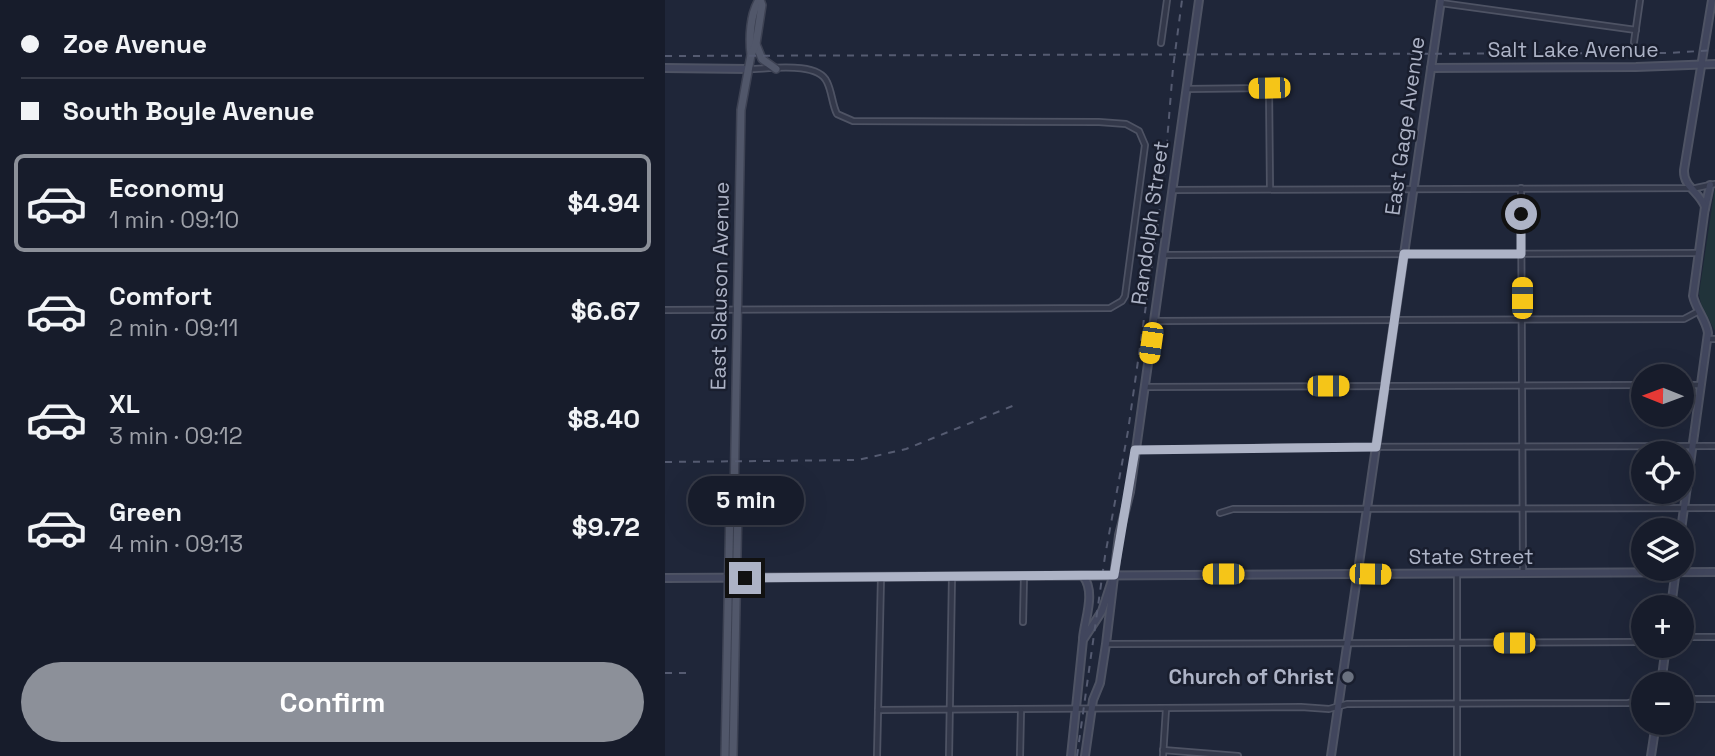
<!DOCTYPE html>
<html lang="en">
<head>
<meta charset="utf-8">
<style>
  body { margin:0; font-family:"Space Grotesk",sans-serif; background:#242937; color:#f1f3f6; height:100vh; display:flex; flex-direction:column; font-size:26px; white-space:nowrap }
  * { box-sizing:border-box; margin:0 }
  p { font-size:23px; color:#9ea1a9 }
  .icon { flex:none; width:38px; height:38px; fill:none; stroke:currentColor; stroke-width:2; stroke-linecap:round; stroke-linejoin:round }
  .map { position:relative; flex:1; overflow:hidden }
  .panel { display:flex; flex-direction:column; background:#171c2b; width:665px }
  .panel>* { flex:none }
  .top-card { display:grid; align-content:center; height:154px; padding:0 21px; background:#171c2b }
  .needle { width:46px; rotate:271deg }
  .fabs { position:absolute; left:966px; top:364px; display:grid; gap:14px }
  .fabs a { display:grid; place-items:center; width:63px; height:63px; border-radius:50%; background:#171c2b; box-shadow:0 7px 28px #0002,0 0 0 2px #363a47; font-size:35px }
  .end { position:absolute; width:32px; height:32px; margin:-16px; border:9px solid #adb3c6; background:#111; box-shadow:0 0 0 4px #111 }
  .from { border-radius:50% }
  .bubble { position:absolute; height:49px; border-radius:24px; background:#171c2b; box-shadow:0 7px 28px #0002,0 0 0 2px #363a47; font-size:23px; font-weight:700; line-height:49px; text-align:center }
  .car { position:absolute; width:21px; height:42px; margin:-21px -10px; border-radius:9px; box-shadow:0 0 5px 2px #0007; background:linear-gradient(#f5c518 24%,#345 0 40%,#f5c518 0 76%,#345 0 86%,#f5c518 0) }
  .top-card b { display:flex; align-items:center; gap:24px; height:66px; font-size:26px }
  .top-card b+b { border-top:2px solid #363a47 }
  .top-card i { width:18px; height:18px; background:#f1f3f6 }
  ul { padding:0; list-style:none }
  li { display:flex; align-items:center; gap:21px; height:98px; margin:0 14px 10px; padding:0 7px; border:4px solid transparent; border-radius:10px }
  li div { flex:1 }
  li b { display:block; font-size:26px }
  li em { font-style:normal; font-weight:700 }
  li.selected { border-color:#8c9099 }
  li>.icon { width:63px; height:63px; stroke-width:1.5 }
  .primary-button { display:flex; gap:14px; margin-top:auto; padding:14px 21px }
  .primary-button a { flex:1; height:80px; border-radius:42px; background:#8c9099; color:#fff; font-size:28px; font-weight:700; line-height:80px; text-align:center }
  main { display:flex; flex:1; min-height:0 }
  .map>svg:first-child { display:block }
</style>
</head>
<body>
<main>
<section class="panel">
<div class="top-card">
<b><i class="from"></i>Zoe Avenue</b>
<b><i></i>South Boyle Avenue</b>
</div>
<ul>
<li class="selected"><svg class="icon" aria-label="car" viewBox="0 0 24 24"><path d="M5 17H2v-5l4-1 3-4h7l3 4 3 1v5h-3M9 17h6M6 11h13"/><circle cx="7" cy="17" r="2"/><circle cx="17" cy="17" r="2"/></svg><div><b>Economy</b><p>1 min · 09:10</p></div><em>$4.94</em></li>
<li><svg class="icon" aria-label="car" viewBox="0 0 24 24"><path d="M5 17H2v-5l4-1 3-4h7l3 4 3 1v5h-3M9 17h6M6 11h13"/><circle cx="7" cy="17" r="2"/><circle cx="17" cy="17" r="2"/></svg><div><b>Comfort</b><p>2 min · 09:11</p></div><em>$6.67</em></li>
<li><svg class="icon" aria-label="car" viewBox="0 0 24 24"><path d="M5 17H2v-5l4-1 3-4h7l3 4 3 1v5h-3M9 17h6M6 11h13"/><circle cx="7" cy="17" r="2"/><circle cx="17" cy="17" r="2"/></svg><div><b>XL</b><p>3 min · 09:12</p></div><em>$8.40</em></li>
<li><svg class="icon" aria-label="car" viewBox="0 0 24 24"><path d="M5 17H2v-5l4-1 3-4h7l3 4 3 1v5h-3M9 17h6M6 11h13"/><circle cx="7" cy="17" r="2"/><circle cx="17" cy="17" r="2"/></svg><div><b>Green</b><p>4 min · 09:13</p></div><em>$9.72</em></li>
</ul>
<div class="primary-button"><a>Confirm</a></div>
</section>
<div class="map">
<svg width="1050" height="756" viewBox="0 0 1050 756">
  <rect width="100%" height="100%" fill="#1f2639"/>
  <polygon fill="#21333a" points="1050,187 1050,331 1036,304 1034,294"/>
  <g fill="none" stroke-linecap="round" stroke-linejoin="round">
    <defs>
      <g id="street">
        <polyline points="776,3 971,30"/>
        <polyline points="969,42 975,0"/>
        <polyline points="496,43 502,0"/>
        <polyline points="522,89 604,88 605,189"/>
        <polyline points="856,188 858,573"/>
        <polyline points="507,190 1031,188 1050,184"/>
        <polyline points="499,255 1034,253"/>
        <path d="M0 310 445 308 457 301 460 296 480 145 474 131 461 124 434 122 188 121 172 114C167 104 167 92 162 82 153 61 104 69 84 69"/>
        <polyline points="489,321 1019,319 1034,311"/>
        <polyline points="1043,339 1050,339"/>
        <polyline points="1017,385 1036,385"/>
        <polyline points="480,387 978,385"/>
        <polyline points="471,450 632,447 1050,446"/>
        <polyline points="555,513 568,509 1050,508"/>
        <polyline points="358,622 359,576"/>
        <polyline points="1017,637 1050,637"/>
        <polyline points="441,644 978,642"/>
        <polyline points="1017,699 1050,699"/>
        <polyline points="213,710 636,707 664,709 682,704 963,703 978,701"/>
        <polyline points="498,750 573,756"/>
        <polyline points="212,756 216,577"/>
        <polyline points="284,756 287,576"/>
        <polyline points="355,756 356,710"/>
        <polyline points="498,756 501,709"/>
        <polyline points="792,756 792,574"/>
      </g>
      <g id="secondary">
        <polyline points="0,68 83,69"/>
        <polyline points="766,68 971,67 1050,64"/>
        <polyline points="1040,209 1045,185"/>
        <path d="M1016 530 1043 333C1041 319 1031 310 1028 296L1040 207C1035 192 1018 187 1019 170L1047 0"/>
        <path d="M418 576C431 592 420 618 418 638"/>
        <polyline points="0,578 1050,572"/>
        <polyline points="1006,607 1011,569"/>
        <polyline points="996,684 1001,646"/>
        <polyline points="406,756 418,640 437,611 448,577"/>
        <polyline points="420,756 428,700 435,683 441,644 454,535 465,492 534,0"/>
        <polyline points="666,756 776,0"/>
        <polyline points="986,756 991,723"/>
      </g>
      <g id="primary">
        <polyline points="91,44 97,59 111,69"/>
        <path d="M86 55C84 38 85 14 94 0"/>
        <polyline points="60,756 65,505 69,500 76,110 86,55 91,44 97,5 95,0"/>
        <polyline points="68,756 73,504 69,500"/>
      </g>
    </defs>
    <use href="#street" stroke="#4e5364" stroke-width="8"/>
    <use href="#secondary" stroke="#4e5364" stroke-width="10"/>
    <use href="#primary" stroke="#3d4253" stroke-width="10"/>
    <use href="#street" stroke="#33384a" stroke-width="4.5"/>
    <use href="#secondary" stroke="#41465d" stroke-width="6"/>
    <use href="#primary" stroke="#51576a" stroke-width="7"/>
    <g stroke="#555b71" stroke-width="2" stroke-dasharray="7 7" stroke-linecap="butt">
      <polyline points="0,56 1004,53 1050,50"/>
      <polyline points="0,462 193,460 241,449 350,405"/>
      <polyline points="0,673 25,673"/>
      <polyline points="412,756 440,556 463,431 499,179 508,68 517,0"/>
    </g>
  </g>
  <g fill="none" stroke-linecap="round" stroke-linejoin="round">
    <polyline stroke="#adb3c6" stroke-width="9" points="80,578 449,575 470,450 711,447 739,254 856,254 856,214"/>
  </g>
  <circle fill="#6b7280" stroke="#191e2e" stroke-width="2.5" cx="683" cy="677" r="7"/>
  <g text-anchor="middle" stroke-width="5" stroke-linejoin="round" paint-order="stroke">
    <g font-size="21" fill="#adb3c6" stroke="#191e2e">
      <text x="908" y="57">Salt Lake Avenue</text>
      <text transform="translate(740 126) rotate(-82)" y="7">East Gage Avenue</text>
      <text transform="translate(485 223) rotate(-82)" y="7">Randolph Street</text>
      <text transform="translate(55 286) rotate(-89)" y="7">East Slauson Avenue</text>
      <text x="806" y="564">State Street</text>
    </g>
    <g font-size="21" font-weight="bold" fill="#adb3c6" stroke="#191e2e" text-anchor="end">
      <text x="669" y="684">Church of Christ</text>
    </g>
  </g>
</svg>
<div class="fabs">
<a><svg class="needle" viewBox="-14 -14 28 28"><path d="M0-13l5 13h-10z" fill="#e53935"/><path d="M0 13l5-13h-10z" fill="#9ea1a9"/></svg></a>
<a><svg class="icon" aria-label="locate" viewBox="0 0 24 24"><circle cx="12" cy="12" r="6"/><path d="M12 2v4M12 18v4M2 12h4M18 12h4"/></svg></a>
<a><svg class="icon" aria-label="layers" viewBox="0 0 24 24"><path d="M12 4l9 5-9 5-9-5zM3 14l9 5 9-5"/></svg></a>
<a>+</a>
<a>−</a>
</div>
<i class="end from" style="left:856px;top:214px"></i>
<i class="end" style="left:80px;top:578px"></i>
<div class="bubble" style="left:23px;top:476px;width:116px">5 min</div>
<i class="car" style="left:604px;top:88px;rotate:269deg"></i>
<i class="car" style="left:857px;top:298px;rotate:0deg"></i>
<i class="car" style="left:486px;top:343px;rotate:188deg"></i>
<i class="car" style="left:663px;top:386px;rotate:90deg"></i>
<i class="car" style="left:558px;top:574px;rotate:270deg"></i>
<i class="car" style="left:705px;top:574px;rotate:91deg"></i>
<i class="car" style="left:849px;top:643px;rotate:270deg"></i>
</div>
</main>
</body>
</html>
